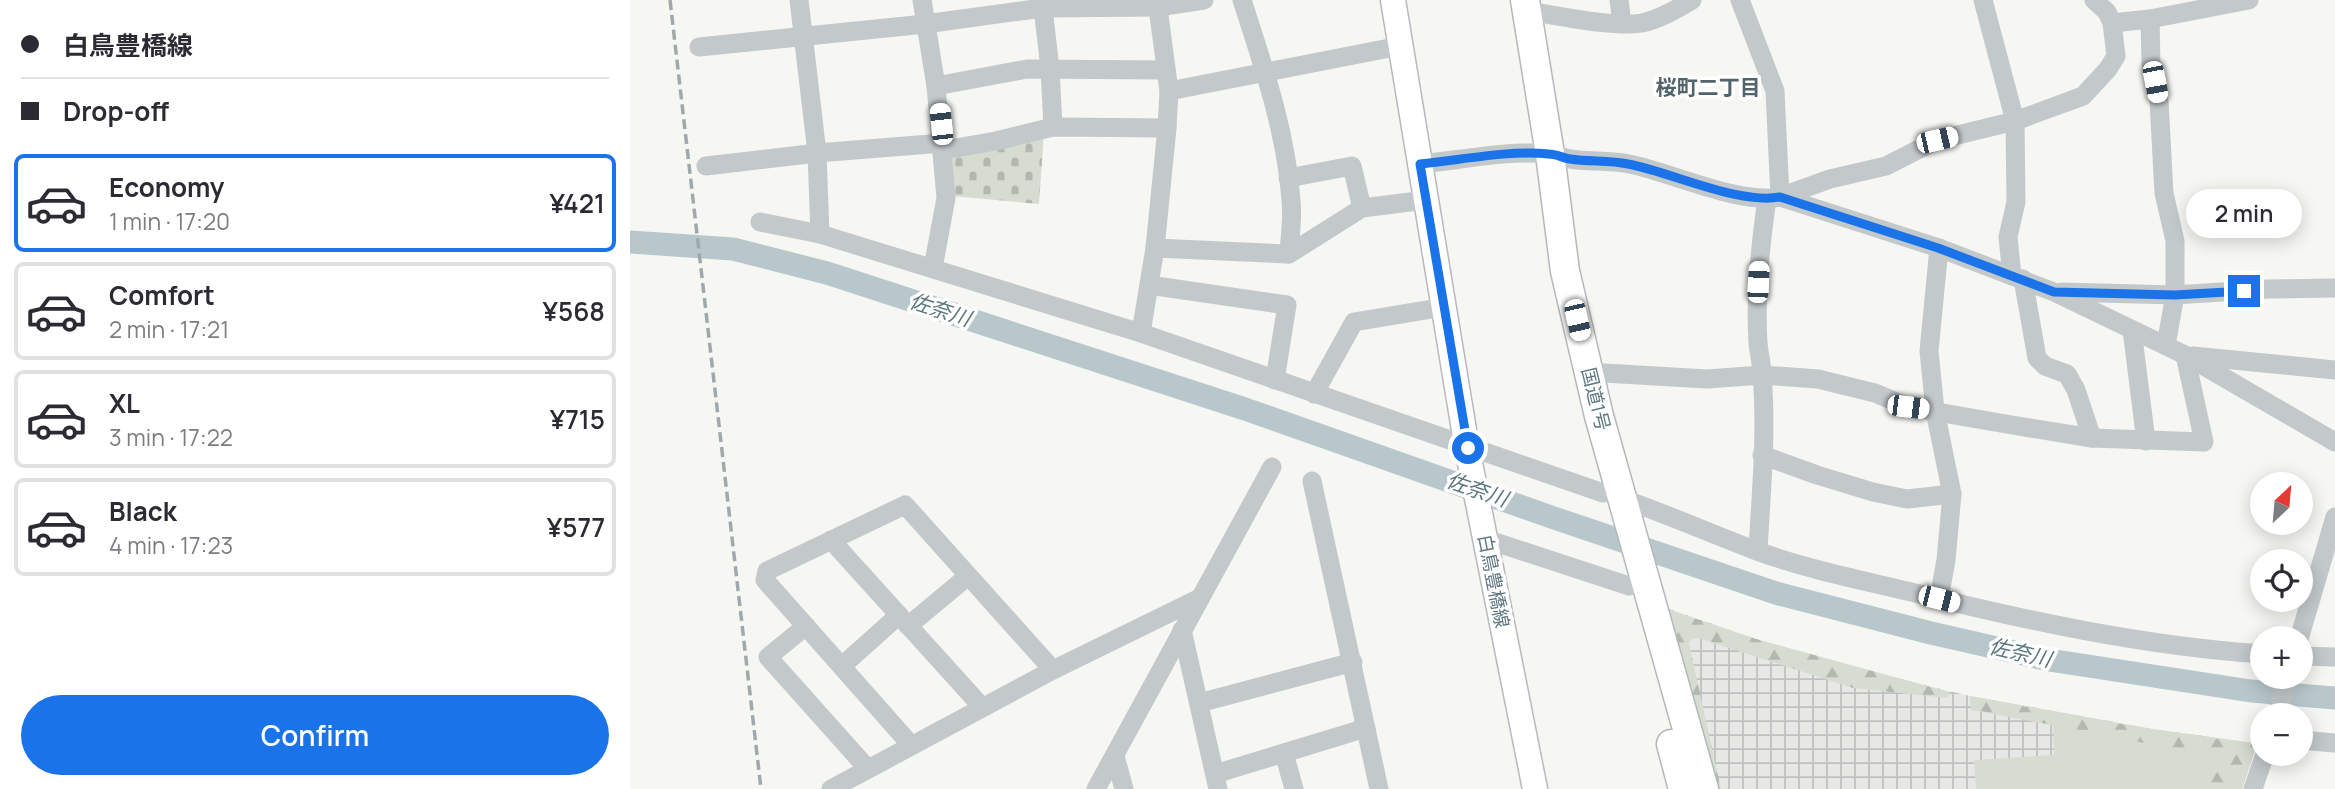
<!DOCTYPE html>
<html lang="en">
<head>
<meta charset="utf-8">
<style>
  body { margin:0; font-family:Manrope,"Noto Sans JP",sans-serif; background:#f7f7f7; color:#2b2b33; height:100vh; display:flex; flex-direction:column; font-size:26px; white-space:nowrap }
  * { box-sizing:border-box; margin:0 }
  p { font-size:23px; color:#7c7c81 }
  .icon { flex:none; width:38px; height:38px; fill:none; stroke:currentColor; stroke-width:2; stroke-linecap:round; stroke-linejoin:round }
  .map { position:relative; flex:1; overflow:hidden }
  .side { display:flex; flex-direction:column; background:#fff; width:630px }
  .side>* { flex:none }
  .banner { display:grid; align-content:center; height:154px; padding:0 21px; background:#fff }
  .needle { width:46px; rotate:26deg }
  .controls { position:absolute; left:1620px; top:472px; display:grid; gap:14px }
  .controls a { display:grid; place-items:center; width:63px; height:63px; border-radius:50%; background:#fff; box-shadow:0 4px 18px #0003; font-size:35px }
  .end { position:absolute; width:32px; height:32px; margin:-16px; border:9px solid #1a73e8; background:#fff; box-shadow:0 0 0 4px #fff }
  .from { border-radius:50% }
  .bubble { position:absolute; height:49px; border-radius:24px; background:#fff; box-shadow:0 4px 18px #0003; font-size:23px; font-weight:600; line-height:49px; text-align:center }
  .car { position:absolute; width:21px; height:42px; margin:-21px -10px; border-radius:9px; box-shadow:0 0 5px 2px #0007; background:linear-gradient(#fff 24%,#345 0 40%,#fff 0 76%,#345 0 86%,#fff 0) }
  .banner b { display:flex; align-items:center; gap:24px; height:66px; font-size:26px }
  .banner b+b { border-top:2px solid #e1e1e2 }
  .banner i { width:18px; height:18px; background:#2b2b33 }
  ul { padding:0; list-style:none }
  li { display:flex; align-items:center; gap:21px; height:98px; margin:0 14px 10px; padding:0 7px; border:4px solid #e1e1e2; border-radius:10px }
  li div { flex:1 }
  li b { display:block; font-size:26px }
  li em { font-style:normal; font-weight:600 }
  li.active { border-color:#1a73e8 }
  li>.icon { width:63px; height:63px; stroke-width:1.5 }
  .cta { display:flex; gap:14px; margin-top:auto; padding:14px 21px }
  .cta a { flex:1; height:80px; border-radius:42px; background:#1a73e8; color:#fff; font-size:28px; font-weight:600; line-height:80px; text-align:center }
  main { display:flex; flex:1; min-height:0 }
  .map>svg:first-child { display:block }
</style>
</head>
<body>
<main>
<section class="side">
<div class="banner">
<b><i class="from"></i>白鳥豊橋線</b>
<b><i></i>Drop-off</b>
</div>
<ul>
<li class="active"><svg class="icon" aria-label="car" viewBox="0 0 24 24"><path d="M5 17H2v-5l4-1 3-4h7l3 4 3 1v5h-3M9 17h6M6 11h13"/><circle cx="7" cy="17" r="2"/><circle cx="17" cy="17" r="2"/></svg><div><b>Economy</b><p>1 min · 17:20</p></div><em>¥421</em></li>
<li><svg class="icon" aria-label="car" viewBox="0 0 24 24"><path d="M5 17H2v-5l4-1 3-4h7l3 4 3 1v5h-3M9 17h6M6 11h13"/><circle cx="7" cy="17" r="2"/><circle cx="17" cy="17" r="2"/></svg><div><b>Comfort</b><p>2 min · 17:21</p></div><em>¥568</em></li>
<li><svg class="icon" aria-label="car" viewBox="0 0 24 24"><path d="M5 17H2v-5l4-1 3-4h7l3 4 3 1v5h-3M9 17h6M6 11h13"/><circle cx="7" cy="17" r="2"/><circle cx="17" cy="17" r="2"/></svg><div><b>XL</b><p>3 min · 17:22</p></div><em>¥715</em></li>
<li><svg class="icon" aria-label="car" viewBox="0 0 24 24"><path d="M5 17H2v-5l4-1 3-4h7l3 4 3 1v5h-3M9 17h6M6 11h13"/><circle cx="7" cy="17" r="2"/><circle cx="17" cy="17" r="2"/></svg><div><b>Black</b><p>4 min · 17:23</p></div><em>¥577</em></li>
</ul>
<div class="cta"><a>Confirm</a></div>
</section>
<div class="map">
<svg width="1705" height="789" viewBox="0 0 1705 789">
  <defs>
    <pattern id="industrial-grid" width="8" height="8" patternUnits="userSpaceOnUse" patternTransform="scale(1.75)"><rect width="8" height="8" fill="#e7e8e6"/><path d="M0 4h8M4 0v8" fill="none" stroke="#bec1c0"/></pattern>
    <pattern id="forest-firs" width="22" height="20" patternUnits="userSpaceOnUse" patternTransform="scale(1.75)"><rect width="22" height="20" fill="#d7dcd1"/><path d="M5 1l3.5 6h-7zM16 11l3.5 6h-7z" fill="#b2b7af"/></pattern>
    <pattern id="cemetery-stones" width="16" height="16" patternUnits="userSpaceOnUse" patternTransform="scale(1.75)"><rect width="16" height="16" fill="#d7dcd1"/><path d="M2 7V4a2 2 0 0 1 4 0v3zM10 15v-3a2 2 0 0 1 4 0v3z" fill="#b2b7af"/></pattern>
  </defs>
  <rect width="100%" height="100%" fill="#f6f6f2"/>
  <polygon fill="url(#industrial-grid)" points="1028,605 1126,639 1227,668 1335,695 1523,729 1624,743 1626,747 1612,789 1081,789"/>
  <polygon fill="#d7dcd1" points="1340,696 1522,729 1624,743 1626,747 1612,789 1346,789 1344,760 1424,755 1423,725 1341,710"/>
  <g fill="url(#forest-firs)">
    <polygon points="1028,606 1126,639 1319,692 1318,698 1223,688 1068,638 1062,639 1059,643 1091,789 1081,789"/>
    <polygon points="1341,697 1523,730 1623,744 1626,747 1612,789 1577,789 1591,758 1341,709"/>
  </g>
  <polygon fill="url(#cemetery-stones)" points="414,132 409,204 321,196 322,152"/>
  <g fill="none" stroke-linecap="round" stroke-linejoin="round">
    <polyline stroke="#b7c7cb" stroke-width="23" points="0,242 103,249 197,273 615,409 924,518 1149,594 1301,633 1419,660 1621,691 1705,698"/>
    <defs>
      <polyline id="major" points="763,0 837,448 905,789"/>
      <g id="highway">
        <polyline points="895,0 920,154 935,271 969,416 1074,789"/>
        <polyline points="1041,744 1053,789"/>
      </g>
    </defs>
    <use href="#major" stroke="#b4babd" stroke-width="27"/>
    <use href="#highway" stroke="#b3b9bb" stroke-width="31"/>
    <g stroke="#c3c8cb" stroke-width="19">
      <polyline points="169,0 187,153 190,234"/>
      <polyline points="292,0 306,86 316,198 303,268"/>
      <polyline points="412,0 420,68 423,127"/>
      <path d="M612 0C633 65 656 131 661 200 663 218 660 236 659 254"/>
      <polyline points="989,0 992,23"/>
      <polyline points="1110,0 1145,91 1150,197 1200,179 1256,166 1307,140 1385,121 1453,96 1478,69 1486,56 1482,23 1477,12 1464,0"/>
      <polyline points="1353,0 1385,121 1386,202 1378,237 1382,276"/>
      <path d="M897 11C926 15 984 28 1012 23 1030 19 1047 9 1062 0"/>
      <polyline points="1520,19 1619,0"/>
      <polyline points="1482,23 1520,19 1521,63 1529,101 1534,193 1545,241 1545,295 1536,345"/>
      <polyline points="69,47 295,24 412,8 528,7 574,0"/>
      <polyline points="306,86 397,69 536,70"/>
      <polyline points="539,91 770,46"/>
      <polyline points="314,150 366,141 423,127 537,128"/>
      <path d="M790 164C832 160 877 150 919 154 926 154 933 158 940 159 959 162 979 160 999 164 1041 172 1109 205 1150 197L1309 248 1424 292 1555 355 1705 442"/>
      <polyline points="76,166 187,153 313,143"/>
      <polyline points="658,178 722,166 732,208"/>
      <polyline points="130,222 190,234 511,333 973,493"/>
      <polyline points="525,248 659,254 732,208 796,200"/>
      <polyline points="1309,248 1299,351 1305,411 1322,494 1316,560 1309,599"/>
      <polyline points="1393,279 1407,358 1415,366 1437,374 1446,390 1462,438"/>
      <polyline points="519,285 657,305 645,380"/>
      <polyline points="1432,292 1545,295 1638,289 1705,288"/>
      <polyline points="1502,330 1516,441"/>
      <polyline points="511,333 525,248 537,128 539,91 527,0"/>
      <polyline points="1563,356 1705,370"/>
      <polyline points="974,373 1077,379 1132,375 1188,379 1245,393 1278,407 1382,425 1462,438 1574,442 1555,355"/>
      <polyline points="684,394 724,322 814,307"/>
      <polyline points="1132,455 1187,475 1243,492 1277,499 1322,494"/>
      <polyline points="682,481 749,789"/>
      <path d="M993 499C1039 515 1082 534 1127 551 1176 569 1227 579 1277 591 1393 620 1513 646 1633 654"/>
      <polyline points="856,539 999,586"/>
      <polyline points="201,540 352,707"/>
      <path d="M1128 551C1131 493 1137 433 1132 375 1132 364 1129 354 1128 343 1125 295 1130 247 1137 199"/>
      <polyline points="176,626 138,657 238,769"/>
      <polyline points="278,626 338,576"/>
      <polyline points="552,630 588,789"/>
      <polyline points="1669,639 1705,517"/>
      <polyline points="1671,656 1705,657"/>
      <polyline points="212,666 269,615"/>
      <polyline points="569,703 723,662"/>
      <polyline points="1647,716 1658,677"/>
      <polyline points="1671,740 1705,743"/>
      <polyline points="281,745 135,580 137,571 275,505 423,670"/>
      <polyline points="654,753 664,789"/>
      <polyline points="485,756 494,789"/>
      <polyline points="585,774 736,728"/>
      <polyline points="201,789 423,670 570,598"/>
      <polyline points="466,789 642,467"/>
      <polyline points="1623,789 1635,754"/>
    </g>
    <use href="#major" stroke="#fff" stroke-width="24"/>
    <use href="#highway" stroke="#fff" stroke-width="28"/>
    <polyline stroke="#9fa9ad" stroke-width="3.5" stroke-dasharray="10 5" stroke-linecap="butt" points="40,0 131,789"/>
  </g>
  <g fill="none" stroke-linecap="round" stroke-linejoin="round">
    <path stroke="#1a73e8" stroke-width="9" d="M838 448 790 164C832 160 877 150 919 154 926 154 933 158 940 159 959 162 979 160 998 164 1041 172 1109 205 1150 197L1308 248 1424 292 1545 295 1614 291"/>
  </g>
  <g text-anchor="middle" stroke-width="7" stroke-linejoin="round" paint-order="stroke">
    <g font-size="19" fill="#5f7680" stroke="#fff">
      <text transform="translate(966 399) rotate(76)" y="7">国道1号</text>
      <text transform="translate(864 581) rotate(79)" y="7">白鳥豊橋線</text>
    </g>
    <g font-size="21" font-weight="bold" fill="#51636b" stroke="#fff">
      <text x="1078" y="95">桜町二丁目</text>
    </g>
    <g font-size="21" font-style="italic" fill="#5a777c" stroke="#fff">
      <text transform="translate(310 310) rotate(18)" y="7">佐奈川</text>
      <text transform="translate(847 490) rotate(19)" y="7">佐奈川</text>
      <text transform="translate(1390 653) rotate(13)" y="7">佐奈川</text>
    </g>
  </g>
</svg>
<div class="controls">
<a><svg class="needle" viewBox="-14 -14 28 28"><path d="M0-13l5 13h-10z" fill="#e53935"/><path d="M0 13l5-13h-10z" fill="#7c7c81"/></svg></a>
<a><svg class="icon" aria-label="locate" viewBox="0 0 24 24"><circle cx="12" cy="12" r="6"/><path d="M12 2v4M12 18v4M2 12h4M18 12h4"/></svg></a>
<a>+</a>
<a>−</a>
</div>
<i class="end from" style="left:838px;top:448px"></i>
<i class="end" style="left:1614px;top:291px"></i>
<div class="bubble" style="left:1556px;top:189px;width:116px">2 min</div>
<i class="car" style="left:1525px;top:82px;rotate:169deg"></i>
<i class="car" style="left:311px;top:124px;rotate:354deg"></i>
<i class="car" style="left:1307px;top:140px;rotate:77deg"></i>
<i class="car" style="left:1128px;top:282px;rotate:3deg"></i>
<i class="car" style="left:947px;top:320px;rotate:167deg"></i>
<i class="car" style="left:1278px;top:407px;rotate:97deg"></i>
<i class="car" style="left:1309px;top:599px;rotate:104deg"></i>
</div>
</main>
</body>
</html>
